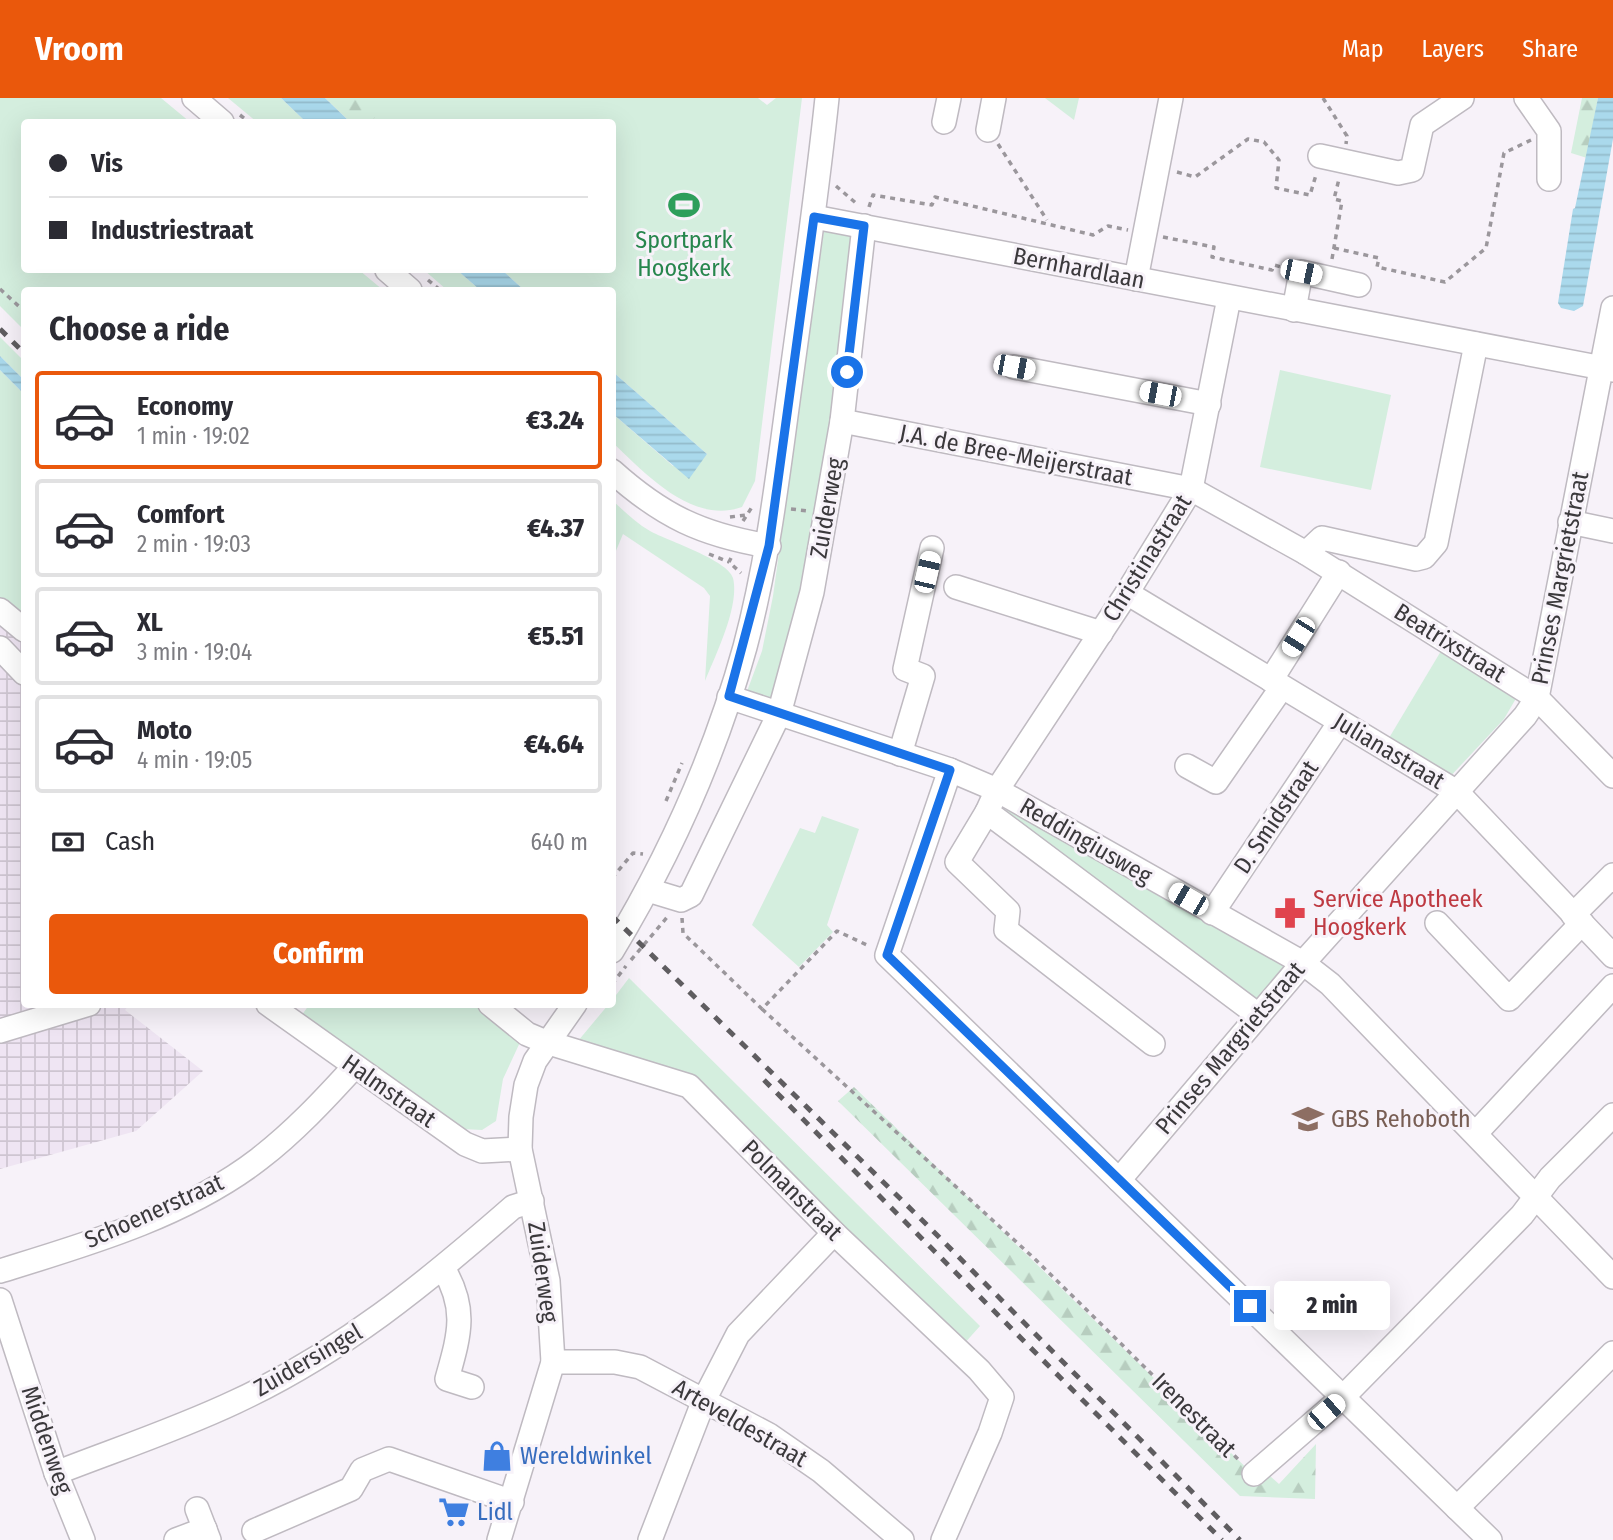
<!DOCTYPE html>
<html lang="en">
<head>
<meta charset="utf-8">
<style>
  body { margin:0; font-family:"Fira Sans Condensed",sans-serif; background:#f7f7f7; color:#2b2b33; height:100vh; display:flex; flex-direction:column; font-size:26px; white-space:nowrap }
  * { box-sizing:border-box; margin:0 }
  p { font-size:23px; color:#7c7c81 }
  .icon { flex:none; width:38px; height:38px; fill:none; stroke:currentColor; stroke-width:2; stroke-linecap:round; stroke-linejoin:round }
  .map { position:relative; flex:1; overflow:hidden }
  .details { position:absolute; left:21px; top:189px; width:595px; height:721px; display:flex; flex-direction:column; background:#fff; border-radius:7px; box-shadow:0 7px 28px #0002 }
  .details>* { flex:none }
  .hud { position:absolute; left:21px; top:21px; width:595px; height:154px; border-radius:7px; box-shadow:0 7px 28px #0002; display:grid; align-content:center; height:154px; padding:0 28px; background:#fff }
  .end { position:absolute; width:32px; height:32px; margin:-16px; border:9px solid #1a73e8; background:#fff; box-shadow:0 0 0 4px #fff }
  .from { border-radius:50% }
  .bubble { position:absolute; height:49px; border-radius:7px; background:#fff; box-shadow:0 7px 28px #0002; font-size:23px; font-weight:800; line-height:49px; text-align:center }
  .car { position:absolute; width:21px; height:42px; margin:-21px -10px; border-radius:9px; box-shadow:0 0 5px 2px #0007; background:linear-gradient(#fff 24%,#345 0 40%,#fff 0 76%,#345 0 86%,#fff 0) }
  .hud b { display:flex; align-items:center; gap:24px; height:66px; font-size:26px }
  .hud b+b { border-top:2px solid #e1e1e2 }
  .hud i { width:18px; height:18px; background:#2b2b33 }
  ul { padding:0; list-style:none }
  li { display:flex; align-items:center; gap:21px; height:98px; margin:0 14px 10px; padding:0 14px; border:4px solid #e1e1e2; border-radius:7px }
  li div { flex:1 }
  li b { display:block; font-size:26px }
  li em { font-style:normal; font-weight:800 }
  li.selected { border-color:#ea580c }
  li>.icon { width:63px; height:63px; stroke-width:1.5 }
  h2 { padding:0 28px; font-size:32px; line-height:84px }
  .pay { display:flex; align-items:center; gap:18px; height:77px; padding:0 28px; font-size:26px }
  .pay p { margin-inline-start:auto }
  .button { display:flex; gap:14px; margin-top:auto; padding:14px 28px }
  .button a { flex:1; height:80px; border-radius:7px; background:#ea580c; color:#fff; font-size:28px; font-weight:800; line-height:80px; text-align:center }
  header { display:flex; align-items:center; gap:42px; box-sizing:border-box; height:98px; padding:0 35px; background:#ea580c; color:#fff }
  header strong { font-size:33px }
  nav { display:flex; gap:38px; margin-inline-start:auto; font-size:24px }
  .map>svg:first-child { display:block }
</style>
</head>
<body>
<header>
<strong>Vroom</strong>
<nav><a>Map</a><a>Layers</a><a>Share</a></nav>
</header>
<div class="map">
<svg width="1613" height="1442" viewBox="0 0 1613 1442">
  <defs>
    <pattern id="industrial-grid" width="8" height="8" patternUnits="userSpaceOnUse" patternTransform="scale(1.75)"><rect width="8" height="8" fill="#efe5f3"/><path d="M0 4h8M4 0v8" fill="none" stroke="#cec5d1"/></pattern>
    <pattern id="forest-firs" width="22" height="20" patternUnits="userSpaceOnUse" patternTransform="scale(1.75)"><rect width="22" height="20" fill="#d4eede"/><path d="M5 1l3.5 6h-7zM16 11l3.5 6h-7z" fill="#b7cdbf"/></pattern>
    <pattern id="water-rules" width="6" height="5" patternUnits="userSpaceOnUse" patternTransform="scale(1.75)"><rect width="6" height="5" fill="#aad9ec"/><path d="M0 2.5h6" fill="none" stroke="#93bbcb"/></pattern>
  </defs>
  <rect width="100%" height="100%" fill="#f7f2f9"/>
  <polygon fill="url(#industrial-grid)" points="0,525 24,545 24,906 129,907 125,912 203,973 136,1033 0,1071"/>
  <g fill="#d4eede">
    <polygon points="0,0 161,0 190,24 24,24 24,172 359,172 383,192 24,192 24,232 0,208"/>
    <polygon points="228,0 281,0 306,24 257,24"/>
    <path d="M352 0H758L767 7 776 0H802L755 383 742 409C692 427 645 375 613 345V316L673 368 707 356 613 274 612 192H524L502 172H612V24H370L374 21Z"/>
    <polygon points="1045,0 1079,0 1074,22"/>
    <polygon points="824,132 857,137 815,443 772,604 746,596 762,553 773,498"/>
    <polygon points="424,172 457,172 480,192 447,192"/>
    <polygon points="0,239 24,263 24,282 0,258"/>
    <polygon points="0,272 24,296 24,513 19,520 0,505"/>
    <polygon points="1280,272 1391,297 1371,392 1260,369"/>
    <path d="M613 403C625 414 636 425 650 433 668 443 728 462 733 480 740 508 715 558 705 583L710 498 704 490 623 436 613 460Z"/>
    <polygon points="1444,548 1518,597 1504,621 1447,682 1386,645"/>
    <polygon points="1007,703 1289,866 1256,910 997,715"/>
    <polygon points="822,718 859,731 827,827 833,834 799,869 752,827 800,730 815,735"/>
    <polygon points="629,880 980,1228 963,1247 726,1014 578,943 608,907 612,906 613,901"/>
    <polygon points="309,907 481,907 522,940 503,981 496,1023 482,1032 462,1031 299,921"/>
  </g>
  <g fill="url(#forest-firs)">
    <polygon points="325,0 364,0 380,15 370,24 350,24"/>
    <polygon points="1582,0 1598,0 1587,60 1571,55"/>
    <polygon points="854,989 1262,1385 1270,1378 1279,1386 1316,1346 1315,1401 1240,1398 838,1003"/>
  </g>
  <g fill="url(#water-rules)">
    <polygon points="281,0 325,0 350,24 306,24"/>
    <polygon points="1598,0 1613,0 1613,41 1583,208 1574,213 1561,210 1558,205 1573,111 1575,110"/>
    <polygon points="457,172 502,172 524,192 480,192"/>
    <polygon points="0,258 24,282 24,296 0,272"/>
    <polygon points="613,274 707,356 689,381 613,316"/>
  </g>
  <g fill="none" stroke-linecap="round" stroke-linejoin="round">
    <defs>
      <g id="minor">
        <polyline points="194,0 222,24"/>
        <polyline points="1526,0 1549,33 1549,81"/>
        <polyline points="944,24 949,0"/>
        <polyline points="988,32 994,0"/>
        <polyline points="1320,58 1398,75 1412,72 1422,27 1462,0"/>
        <polyline points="814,119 1613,272"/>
        <polyline points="387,172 410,192"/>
        <polyline points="1136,181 1171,0"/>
        <polyline points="1229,200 1191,391 1127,495 997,692 987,714 1258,917"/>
        <polyline points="1294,212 1301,174 1359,187"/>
        <polyline points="1014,269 1209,306"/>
        <polyline points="842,323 1191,391 1306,455 1322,440 1416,461 1424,459 1436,445 1476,246"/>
        <path d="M612 373C662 418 702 437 769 448"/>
        <polyline points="1570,424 1613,433"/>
        <polyline points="1306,455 1537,600 1613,678"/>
        <polyline points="956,489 1101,535"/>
        <polyline points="1127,495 1457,694 1613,858"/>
        <polyline points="0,512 24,532"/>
        <polyline points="0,550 24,575"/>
        <polyline points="1271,582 1339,474"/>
        <polyline points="729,599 950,672 997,692 1303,865 1330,886 1613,1179"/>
        <polyline points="900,656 923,578 905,571 932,450"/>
        <polyline points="1187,668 1216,684 1282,589"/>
        <polyline points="950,672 887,857 1490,1442"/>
        <polyline points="987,714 957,764 1008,813 1006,832 1153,946"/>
        <polyline points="648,792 681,802 691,797 779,616 812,494 842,323 864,128"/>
        <polyline points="1212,815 1340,624"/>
        <polyline points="1573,817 1613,777"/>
        <polyline points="1437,825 1509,901 1582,825"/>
        <path d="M612 853C669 759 716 654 745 549 768 463 778 376 790 288 803 192 817 96 827 0"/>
        <polyline points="268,906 465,1046 482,1053 520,1051"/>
        <polyline points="490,906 527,936 546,944 689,988 834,1135 979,1272 1002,1299 990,1335 943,1442"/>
        <polyline points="0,933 89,906"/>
        <polyline points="1476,1035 1613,888"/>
        <polyline points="1119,1082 1303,865 1525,618 1537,600 1613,210"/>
        <path d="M443 1170C468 1211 459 1238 447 1281L472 1289"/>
        <path d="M0 1173C88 1146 185 1118 259 1061 294 1034 324 1002 354 969"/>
        <polyline points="0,1202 56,1375 83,1442"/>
        <polyline points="553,1264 615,1264 640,1269 769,1337 821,1373 902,1442"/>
        <path d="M56 1375C115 1352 178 1331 235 1304 342 1254 425 1186 513 1109L532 1103"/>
        <polyline points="1254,1376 1344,1298 1522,1117 1550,1080 1613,1017"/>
        <polyline points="1457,1410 1613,1255"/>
        <polyline points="197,1411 209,1442"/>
        <polyline points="254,1433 351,1391 362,1372 389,1361 512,1404"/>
        <polyline points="176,1442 205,1431"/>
        <polyline points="499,1442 553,1264 548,1183 520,1051 521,1019 526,987 535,963 575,906"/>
        <polyline points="650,1442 704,1302 738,1236 834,1135"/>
      </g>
    </defs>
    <use href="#minor" stroke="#bfbac1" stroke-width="26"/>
    <g stroke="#9b979c" stroke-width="3.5" stroke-dasharray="5 5" stroke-linecap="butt">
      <polyline points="1323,0 1347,38 1346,46"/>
      <polyline points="240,17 249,24"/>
      <polyline points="998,46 1047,122"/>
      <polyline points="1177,74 1195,79 1248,41 1264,44 1279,62 1276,90 1310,97 1316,77"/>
      <polyline points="836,88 857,106"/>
      <polyline points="869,109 873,97 932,107 935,99 1093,137 1108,128 1128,132"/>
      <polyline points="1163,139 1214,149 1212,159 1272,172 1274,167 1285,170"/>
      <polyline points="1334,150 1379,160 1377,169 1445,184 1486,150 1504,55 1531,42"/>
      <polyline points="1332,161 1342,103 1334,101 1339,81"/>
      <polyline points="428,182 440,192"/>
      <polyline points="0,191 24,213"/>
      <polyline points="791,411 808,413"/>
      <polyline points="730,419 746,417"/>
      <polyline points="743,423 752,409"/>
      <polyline points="709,456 729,464"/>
      <polyline points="731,460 729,464 741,475"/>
      <polyline points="666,703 682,665"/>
      <polyline points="612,780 633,755 643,756"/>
      <polyline points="682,820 683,835 762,911 837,833 869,848"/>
      <polyline points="631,862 669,817"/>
      <polyline points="612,886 626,868"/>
      <polyline points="762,911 1036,1162 1241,1364"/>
    </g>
    <use href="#minor" stroke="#fff" stroke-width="23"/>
    <g stroke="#5f5d60" stroke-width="5" stroke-dasharray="9 9" stroke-linecap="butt">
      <polyline points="0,231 24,255"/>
      <polyline points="612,818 922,1122 1240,1442"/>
      <polyline points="764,982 1222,1442"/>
    </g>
  </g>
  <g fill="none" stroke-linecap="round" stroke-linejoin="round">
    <polyline stroke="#1a73e8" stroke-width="9" points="847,274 864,128 814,119 769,448 729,598 950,672 887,857 1250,1208"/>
  </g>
  <defs>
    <symbol id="stadium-bare" viewBox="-9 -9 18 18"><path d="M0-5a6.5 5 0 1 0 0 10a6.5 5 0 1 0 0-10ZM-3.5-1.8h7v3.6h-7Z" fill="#2e9e5b" stroke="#f7f2f9" stroke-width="2.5" paint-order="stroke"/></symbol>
    <symbol id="pharmacy-bare" viewBox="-9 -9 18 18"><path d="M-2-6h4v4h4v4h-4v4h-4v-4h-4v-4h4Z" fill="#e0444e" stroke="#f7f2f9" stroke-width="2.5" paint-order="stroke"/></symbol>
    <symbol id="school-bare" viewBox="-9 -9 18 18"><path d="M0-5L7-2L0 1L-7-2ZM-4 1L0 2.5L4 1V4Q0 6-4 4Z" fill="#8d6e63" stroke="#f7f2f9" stroke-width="2.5" paint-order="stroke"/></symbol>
    <symbol id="shop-bare" viewBox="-9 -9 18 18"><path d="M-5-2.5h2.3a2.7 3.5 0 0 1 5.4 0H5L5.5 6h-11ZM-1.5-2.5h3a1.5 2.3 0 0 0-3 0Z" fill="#3f7fe0" stroke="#f7f2f9" stroke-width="2.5" paint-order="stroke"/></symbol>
    <symbol id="supermarket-bare" viewBox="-9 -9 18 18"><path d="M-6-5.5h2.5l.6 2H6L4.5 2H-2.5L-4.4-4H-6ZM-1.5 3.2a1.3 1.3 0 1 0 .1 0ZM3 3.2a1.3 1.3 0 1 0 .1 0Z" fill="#3f7fe0" stroke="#f7f2f9" stroke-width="2.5" paint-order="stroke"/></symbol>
  </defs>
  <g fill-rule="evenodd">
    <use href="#stadium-bare" x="662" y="85" width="44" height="44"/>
    <use href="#pharmacy-bare" x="1268" y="793" width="44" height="44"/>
    <use href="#school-bare" x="1286" y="999" width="44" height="44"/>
    <use href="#shop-bare" x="475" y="1336" width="44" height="44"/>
    <use href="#supermarket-bare" x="432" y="1392" width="44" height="44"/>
  </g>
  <g text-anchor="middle" stroke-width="6" stroke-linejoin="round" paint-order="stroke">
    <g font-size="24" fill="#27864d" stroke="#f7f2f9">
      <text x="684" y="150">Sportpark<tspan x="684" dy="28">Hoogkerk</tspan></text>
    </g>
    <g font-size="24" fill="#3b393c" stroke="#f7f2f9">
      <text transform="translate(1079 170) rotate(11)" y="8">Bernhardlaan</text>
      <text transform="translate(1016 357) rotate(11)" y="8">J.A. de Bree-Meijerstraat</text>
      <text transform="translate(827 410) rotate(-80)" y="8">Zuiderweg</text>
      <text transform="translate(1147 460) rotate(-58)" y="8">Christinastraat</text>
      <text transform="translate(1560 480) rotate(-79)" y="8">Prinses Margrietstraat</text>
      <text transform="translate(1450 545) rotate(32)" y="8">Beatrixstraat</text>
      <text transform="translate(1389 653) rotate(31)" y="8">Julianastraat</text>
      <text transform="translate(1276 719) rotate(-56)" y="8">D. Smidstraat</text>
      <text transform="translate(1086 743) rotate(30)" y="8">Reddingiusweg</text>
      <text transform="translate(1230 950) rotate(-50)" y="8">Prinses Margrietstraat</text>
      <text transform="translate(389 993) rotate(35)" y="8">Halmstraat</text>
      <text transform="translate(792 1092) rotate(45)" y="8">Polmanstraat</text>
      <text transform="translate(154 1113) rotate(-24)" y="8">Schoenerstraat</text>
      <text transform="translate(543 1174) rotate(82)" y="8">Zuiderweg</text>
      <text transform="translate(308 1262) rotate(-30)" y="8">Zuidersingel</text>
      <text transform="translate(1194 1317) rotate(45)" y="8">Irenestraat</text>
      <text transform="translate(740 1325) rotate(30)" y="8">Arteveldestraat</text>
      <text transform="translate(47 1342) rotate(71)" y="8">Middenweg</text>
    </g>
    <g font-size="24" fill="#be3a42" stroke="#f7f2f9" text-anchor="start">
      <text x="1313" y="809">Service Apotheek<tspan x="1313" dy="28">Hoogkerk</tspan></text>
    </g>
    <g font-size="24" fill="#785e54" stroke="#f7f2f9" text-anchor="start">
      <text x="1331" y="1029">GBS Rehoboth</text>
    </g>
    <g font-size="24" fill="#366cbe" stroke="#f7f2f9" text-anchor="start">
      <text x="520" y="1366">Wereldwinkel</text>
      <text x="477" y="1422">Lidl</text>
    </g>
  </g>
</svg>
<i class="end from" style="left:847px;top:274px"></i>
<i class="end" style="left:1250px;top:1208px"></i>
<div class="bubble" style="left:1274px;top:1183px;width:116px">2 min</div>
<i class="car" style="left:1301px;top:174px;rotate:102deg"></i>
<i class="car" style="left:1014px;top:269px;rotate:101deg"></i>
<i class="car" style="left:1160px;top:296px;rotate:281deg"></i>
<i class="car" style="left:927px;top:474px;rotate:13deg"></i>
<i class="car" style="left:1298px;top:539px;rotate:212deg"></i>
<i class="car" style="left:1188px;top:801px;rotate:300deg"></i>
<i class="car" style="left:1326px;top:1314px;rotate:49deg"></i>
<div class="hud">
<b><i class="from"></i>Vis</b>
<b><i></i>Industriestraat</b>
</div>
<section class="details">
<h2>Choose a ride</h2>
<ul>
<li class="selected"><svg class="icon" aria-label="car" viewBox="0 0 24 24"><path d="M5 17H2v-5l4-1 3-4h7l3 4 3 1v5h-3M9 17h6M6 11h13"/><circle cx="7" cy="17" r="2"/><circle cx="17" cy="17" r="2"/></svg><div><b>Economy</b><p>1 min · 19:02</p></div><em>€3.24</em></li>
<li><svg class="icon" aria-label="car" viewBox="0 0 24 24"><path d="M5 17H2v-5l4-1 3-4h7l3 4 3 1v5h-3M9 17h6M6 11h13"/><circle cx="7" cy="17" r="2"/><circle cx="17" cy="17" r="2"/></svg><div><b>Comfort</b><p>2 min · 19:03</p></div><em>€4.37</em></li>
<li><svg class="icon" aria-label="car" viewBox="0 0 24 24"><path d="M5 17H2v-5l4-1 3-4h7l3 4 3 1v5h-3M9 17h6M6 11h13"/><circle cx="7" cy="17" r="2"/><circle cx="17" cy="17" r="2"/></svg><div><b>XL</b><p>3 min · 19:04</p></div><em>€5.51</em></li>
<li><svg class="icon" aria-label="car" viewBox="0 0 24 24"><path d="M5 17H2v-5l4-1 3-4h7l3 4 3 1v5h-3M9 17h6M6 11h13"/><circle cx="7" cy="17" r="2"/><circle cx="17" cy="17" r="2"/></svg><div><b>Moto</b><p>4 min · 19:05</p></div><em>€4.64</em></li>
</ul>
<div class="pay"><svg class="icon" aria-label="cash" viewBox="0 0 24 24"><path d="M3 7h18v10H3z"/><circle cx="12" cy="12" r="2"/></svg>Cash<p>640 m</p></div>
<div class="button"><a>Confirm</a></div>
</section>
</div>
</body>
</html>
